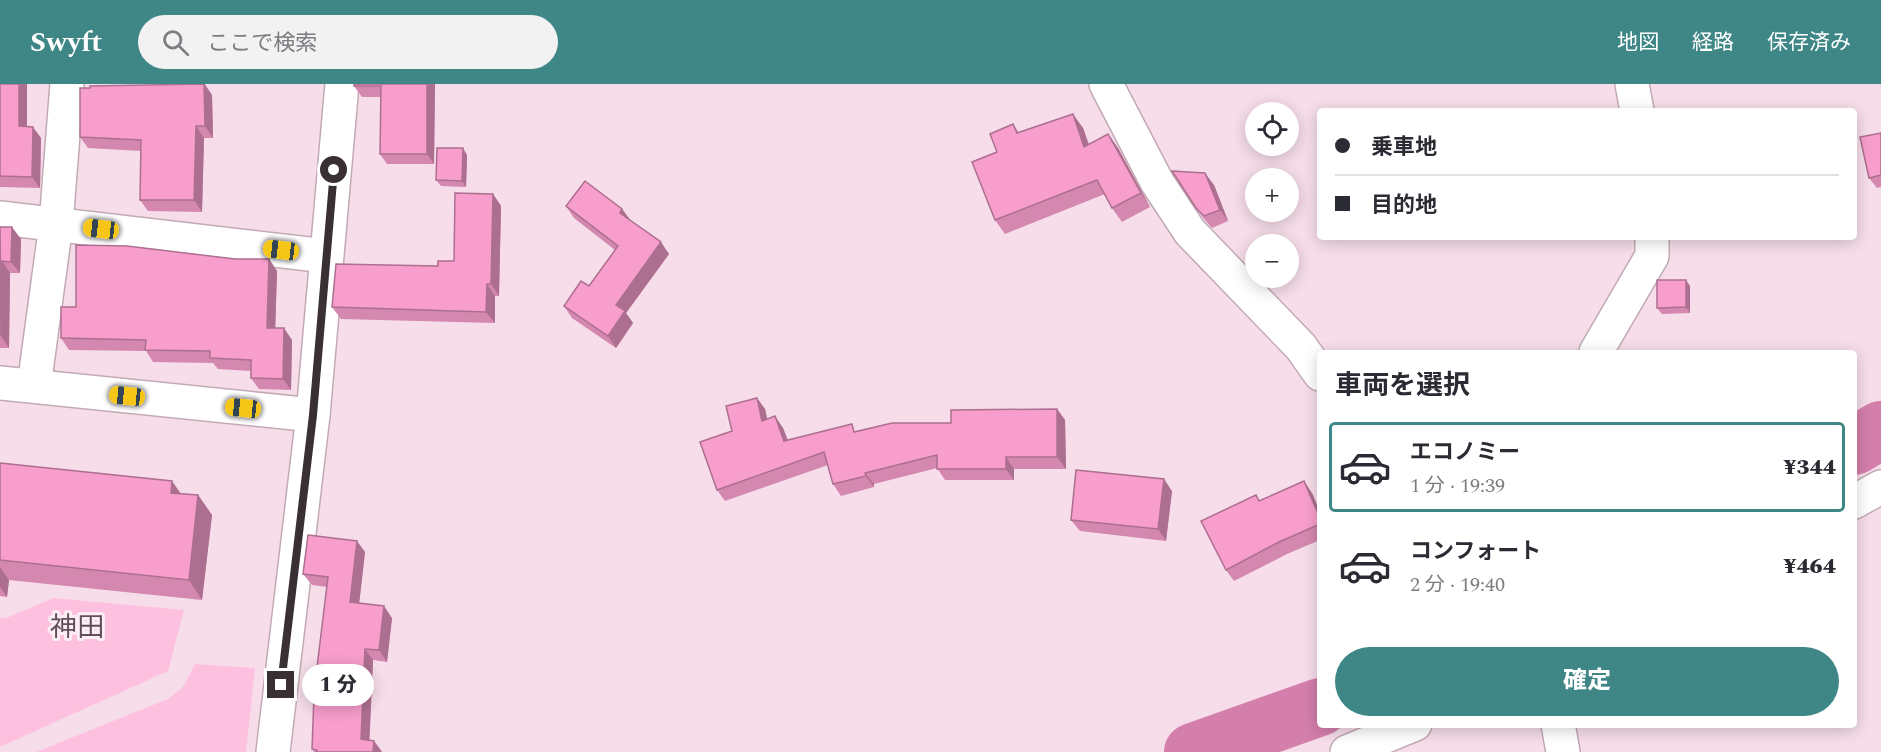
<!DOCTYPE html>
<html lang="ja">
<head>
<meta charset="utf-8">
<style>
  body { margin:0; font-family:Spectral,"Noto Sans JP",serif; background:#f2f2f3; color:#2b2b33; height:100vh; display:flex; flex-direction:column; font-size:22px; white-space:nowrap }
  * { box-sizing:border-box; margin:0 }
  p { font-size:20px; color:#7c7c81 }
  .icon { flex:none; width:33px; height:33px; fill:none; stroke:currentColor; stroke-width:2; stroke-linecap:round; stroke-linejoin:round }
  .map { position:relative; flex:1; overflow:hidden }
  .sheet { position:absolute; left:1317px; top:266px; width:540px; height:378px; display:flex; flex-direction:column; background:#fff; border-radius:6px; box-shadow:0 3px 15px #0003 }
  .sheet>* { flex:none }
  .hud { position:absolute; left:1317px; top:24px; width:540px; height:132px; border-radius:6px; box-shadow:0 3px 15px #0003; display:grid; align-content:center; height:132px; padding:0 18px; background:#fff }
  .tools { position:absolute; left:1245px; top:18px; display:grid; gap:12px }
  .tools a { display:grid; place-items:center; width:54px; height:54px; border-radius:50%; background:#fff; box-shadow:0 3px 15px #0003; font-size:30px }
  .end { position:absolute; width:27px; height:27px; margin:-14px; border:8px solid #393035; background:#fff; box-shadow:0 0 0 3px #fff }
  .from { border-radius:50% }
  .bubble { position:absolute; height:42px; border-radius:21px; background:#fff; box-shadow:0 3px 15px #0003; font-size:20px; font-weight:800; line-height:42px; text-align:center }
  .car { position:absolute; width:18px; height:36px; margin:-18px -9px; border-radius:8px; box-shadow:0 0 4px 2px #0007; background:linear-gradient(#f5c518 24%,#345 0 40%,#f5c518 0 76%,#345 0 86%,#f5c518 0) }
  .hud b { display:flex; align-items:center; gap:21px; height:57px; font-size:22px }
  .hud b+b { border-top:2px solid #e1e1e2 }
  .hud i { width:15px; height:15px; background:#2b2b33 }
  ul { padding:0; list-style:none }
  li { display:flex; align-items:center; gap:18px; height:90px; margin:0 12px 9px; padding:0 6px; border:3px solid transparent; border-radius:6px }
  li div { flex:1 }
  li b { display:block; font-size:22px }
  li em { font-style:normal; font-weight:800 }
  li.active { border-color:#3f8786 }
  li>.icon { width:54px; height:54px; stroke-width:1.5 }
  h2 { padding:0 18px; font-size:27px; line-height:72px }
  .action { display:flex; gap:12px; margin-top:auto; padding:12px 18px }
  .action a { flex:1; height:69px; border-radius:36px; background:#3f8786; color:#fff; font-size:24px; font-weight:800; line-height:69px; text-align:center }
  header { display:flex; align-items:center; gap:36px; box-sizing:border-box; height:84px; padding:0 30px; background:#3f8786; color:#fff }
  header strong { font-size:28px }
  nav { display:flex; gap:33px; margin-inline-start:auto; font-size:21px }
  .search { width:420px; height:54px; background:#f2f2f3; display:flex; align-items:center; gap:15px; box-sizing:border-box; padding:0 21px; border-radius:33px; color:#7c7c81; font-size:22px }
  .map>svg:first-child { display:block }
</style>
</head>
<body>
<header>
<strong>Swyft</strong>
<div class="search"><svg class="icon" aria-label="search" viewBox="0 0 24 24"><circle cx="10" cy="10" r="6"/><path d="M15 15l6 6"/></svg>ここで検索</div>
<nav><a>地図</a><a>経路</a><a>保存済み</a></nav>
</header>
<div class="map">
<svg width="1881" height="668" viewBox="0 0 1881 668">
  <rect width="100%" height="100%" fill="#f6dde9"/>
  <g fill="#fec0df">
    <polygon points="53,514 184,526 168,587 0,663 0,534 9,533"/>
    <polygon points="195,580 255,584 246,668 36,668 168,615 183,603"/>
  </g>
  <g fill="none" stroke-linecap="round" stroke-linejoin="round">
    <g stroke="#d47eac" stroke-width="58">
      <polyline points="1854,362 1881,346"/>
      <polyline points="1193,668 1320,623"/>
    </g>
    <defs>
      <g id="street">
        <polyline points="1106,0 1157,98 1190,148 1301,263 1320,290"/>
        <polyline points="1632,0 1637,27"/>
        <polyline points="0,134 326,172"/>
        <polyline points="1596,268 1652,172 1652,153"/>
        <polyline points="0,299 313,331"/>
        <polyline points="34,302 56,140 67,0"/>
        <polyline points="1854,418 1881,403"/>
        <polyline points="1558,640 1563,668"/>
        <polyline points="273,668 313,331 342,0"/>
        <polyline points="1347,668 1415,640"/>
      </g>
    </defs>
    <use href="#street" stroke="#c2aab5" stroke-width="36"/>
    <use href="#street" stroke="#fff" stroke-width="33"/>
  </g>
  <g fill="#d488af">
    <polygon points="0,0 27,0 27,42 41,54 40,104 0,103"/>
    <polygon points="205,0 212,11 213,54 204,54 202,128 148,127 140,116 141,67 88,64 80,53"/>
    <polygon points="435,0 434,80 387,80 380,70 381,13 362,13 354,2"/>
    <polygon points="1013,40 1019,49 1083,44 1089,60 1108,50 1118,64 1150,123 1122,138 1112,124 1105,110 1005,150 995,136 997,68"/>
    <polygon points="1881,49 1881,103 1877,104 1869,94"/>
    <polygon points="467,71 466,103 441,102 436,96"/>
    <polygon points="1214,101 1228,137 1212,144 1205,136 1196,124"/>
    <polygon points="493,110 501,122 499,212 495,212 495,239 341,235 332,223 438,182 454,177"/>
    <polygon points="566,122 622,125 630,136 669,170 626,229 633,239 616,264 572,234 564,222 589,202 615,166 574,134"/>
    <polygon points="0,143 21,155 20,189 10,189 9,264 0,264"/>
    <polygon points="235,175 269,175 277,187 275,244 292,256 291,306 259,305 251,294 251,287 218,285 213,279 153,278 146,267 69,266 61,254 76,223"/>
    <polygon points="1690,202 1690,229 1662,230 1657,224"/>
    <polygon points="757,314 765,325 767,335 783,344 788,356 857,347 951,339 1057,325 1065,336 1066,385 1014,385 1014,396 945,396 937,384 874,400 874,403 841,412 833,400 828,381 725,417 717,406 732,347"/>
    <polygon points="0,379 181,410 198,411 212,431 202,516 9,496 7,513 0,512"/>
    <polygon points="1172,407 1166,457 1080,447 1071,436"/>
    <polygon points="1312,409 1320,428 1320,456 1287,470 1234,497 1226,486 1256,411 1260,417"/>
    <polygon points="365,468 359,519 392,534 387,578 373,576 369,656 374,657 382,668 314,668 312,665 317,583 327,503 312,501 303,490"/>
  </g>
  <g fill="#ad6f8f">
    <polygon points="19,0 27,0 27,54 19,42"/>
    <polygon points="204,0 212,11 213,54 205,42"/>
    <polygon points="427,0 435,0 434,80 427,70"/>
    <polygon points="1073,30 1083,44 1094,77 1084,63"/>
    <polygon points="196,42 204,54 202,128 194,116"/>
    <polygon points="33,43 41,54 40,104 32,93"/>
    <polygon points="1108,50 1118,64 1150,123 1141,109"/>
    <polygon points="463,64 467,71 466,103 462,97"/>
    <polygon points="1205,89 1214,101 1228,137 1220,126"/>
    <polygon points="493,110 501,122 499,212 491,200"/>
    <polygon points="622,125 631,137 620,129"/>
    <polygon points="12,143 21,155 20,189 11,178"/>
    <polygon points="661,158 669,170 626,229 633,239 616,264 608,252 616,221"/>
    <polygon points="269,175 277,187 275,255 267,244"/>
    <polygon points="2,177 10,189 9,264 1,252"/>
    <polygon points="1686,196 1690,202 1690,229 1686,223"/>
    <polygon points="487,200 495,212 495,239 486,228"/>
    <polygon points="284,244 292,256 291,306 283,295"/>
    <polygon points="757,314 765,325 770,348 762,337"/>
    <polygon points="1057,325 1065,336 1066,385 1057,373"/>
    <polygon points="775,332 783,344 792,369 784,357"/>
    <polygon points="1006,373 1014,385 1014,396 1006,385"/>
    <polygon points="865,389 874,400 874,403 866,392"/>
    <polygon points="1164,395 1172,407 1166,457 1158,445"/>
    <polygon points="172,397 186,417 171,409"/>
    <polygon points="1304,397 1312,409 1320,428 1320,434"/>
    <polygon points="198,411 212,431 202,516 189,496"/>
    <polygon points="357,457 365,468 358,530 350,518"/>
    <polygon points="0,483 9,496 7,513 0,503"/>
    <polygon points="384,522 392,534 387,578 379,566"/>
    <polygon points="365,565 373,576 369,667 361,655"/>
    <polygon points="374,657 382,668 373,668"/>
  </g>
  <g fill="#f79ecc" stroke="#ad6f8f" stroke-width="1.5">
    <polygon points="0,0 19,0 19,42 33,43 32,93 0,92"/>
    <polygon points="204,0 205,42 196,42 194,116 140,116 141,56 80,53 80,4 90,4 90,2"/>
    <polygon points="354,0 427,0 427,70 380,70 381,2 354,2"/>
    <polygon points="1073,30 1084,63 1108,50 1141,109 1112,124 1097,96 995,136 972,78 997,68 990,50 1013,40 1017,49"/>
    <polygon points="1881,49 1881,91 1869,94 1860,53"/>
    <polygon points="437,64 463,64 462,97 436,96"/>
    <polygon points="1172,87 1205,89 1220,126 1204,132 1196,124"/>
    <polygon points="585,97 622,125 620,129 661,158 616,221 625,227 608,252 564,222 581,197 589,202 618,162 566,122"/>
    <polygon points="455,109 493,110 491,200 487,200 486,228 332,223 336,180 438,182 438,177 454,177"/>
    <polygon points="0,143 12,143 11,178 2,177 1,252"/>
    <polygon points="76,161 127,162 235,175 269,175 267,244 284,244 283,295 251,294 251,276 210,274 210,267 145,266 146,256 61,254 61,223 76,223"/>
    <polygon points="1657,196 1686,196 1686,223 1657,224"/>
    <polygon points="757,314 762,337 775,332 784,357 852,340 854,348 892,339 951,339 951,326 1057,325 1057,373 1006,373 1006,385 937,385 937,371 865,389 866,392 833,400 824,368 717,406 700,358 732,347 726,322"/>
    <polygon points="0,379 172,397 171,409 198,411 189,496 0,476"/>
    <polygon points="1076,386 1164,395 1158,445 1071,436"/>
    <polygon points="1304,397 1320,434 1320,440 1279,458 1226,486 1201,437 1256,411 1259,417"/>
    <polygon points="308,451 357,457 350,518 384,522 379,566 365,565 361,655 374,657 373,668 317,668 317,666 312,665 315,583 317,583 328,493 303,490"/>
  </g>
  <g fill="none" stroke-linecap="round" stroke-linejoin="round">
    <polyline stroke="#393035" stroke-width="8" points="281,601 313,331 334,86"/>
  </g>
  <g text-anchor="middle" stroke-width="6" stroke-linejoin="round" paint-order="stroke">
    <g font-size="27" fill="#624e58" stroke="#fdedf5">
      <text x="77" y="552">神田</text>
    </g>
  </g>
</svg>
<div class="tools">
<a><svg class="icon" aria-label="locate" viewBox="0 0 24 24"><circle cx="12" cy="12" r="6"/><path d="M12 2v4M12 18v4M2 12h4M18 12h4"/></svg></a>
<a>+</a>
<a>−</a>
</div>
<i class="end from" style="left:334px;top:86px"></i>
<i class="end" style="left:281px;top:601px"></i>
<div class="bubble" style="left:302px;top:580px;width:72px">1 分</div>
<i class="car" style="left:101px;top:145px;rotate:277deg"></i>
<i class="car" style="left:281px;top:166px;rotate:277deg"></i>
<i class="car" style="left:127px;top:312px;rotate:276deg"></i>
<i class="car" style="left:243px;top:324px;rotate:276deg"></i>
<div class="hud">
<b><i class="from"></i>乗車地</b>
<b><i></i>目的地</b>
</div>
<section class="sheet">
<h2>車両を選択</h2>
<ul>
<li class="active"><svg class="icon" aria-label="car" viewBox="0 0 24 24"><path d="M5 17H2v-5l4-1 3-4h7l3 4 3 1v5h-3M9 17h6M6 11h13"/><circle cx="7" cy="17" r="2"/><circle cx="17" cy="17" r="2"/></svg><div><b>エコノミー</b><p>1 分 · 19:39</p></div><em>¥344</em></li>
<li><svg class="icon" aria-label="car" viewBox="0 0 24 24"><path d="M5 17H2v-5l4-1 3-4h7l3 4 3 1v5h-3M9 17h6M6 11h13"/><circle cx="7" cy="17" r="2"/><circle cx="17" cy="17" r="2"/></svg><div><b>コンフォート</b><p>2 分 · 19:40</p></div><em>¥464</em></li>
</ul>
<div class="action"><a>確定</a></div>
</section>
</div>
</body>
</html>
